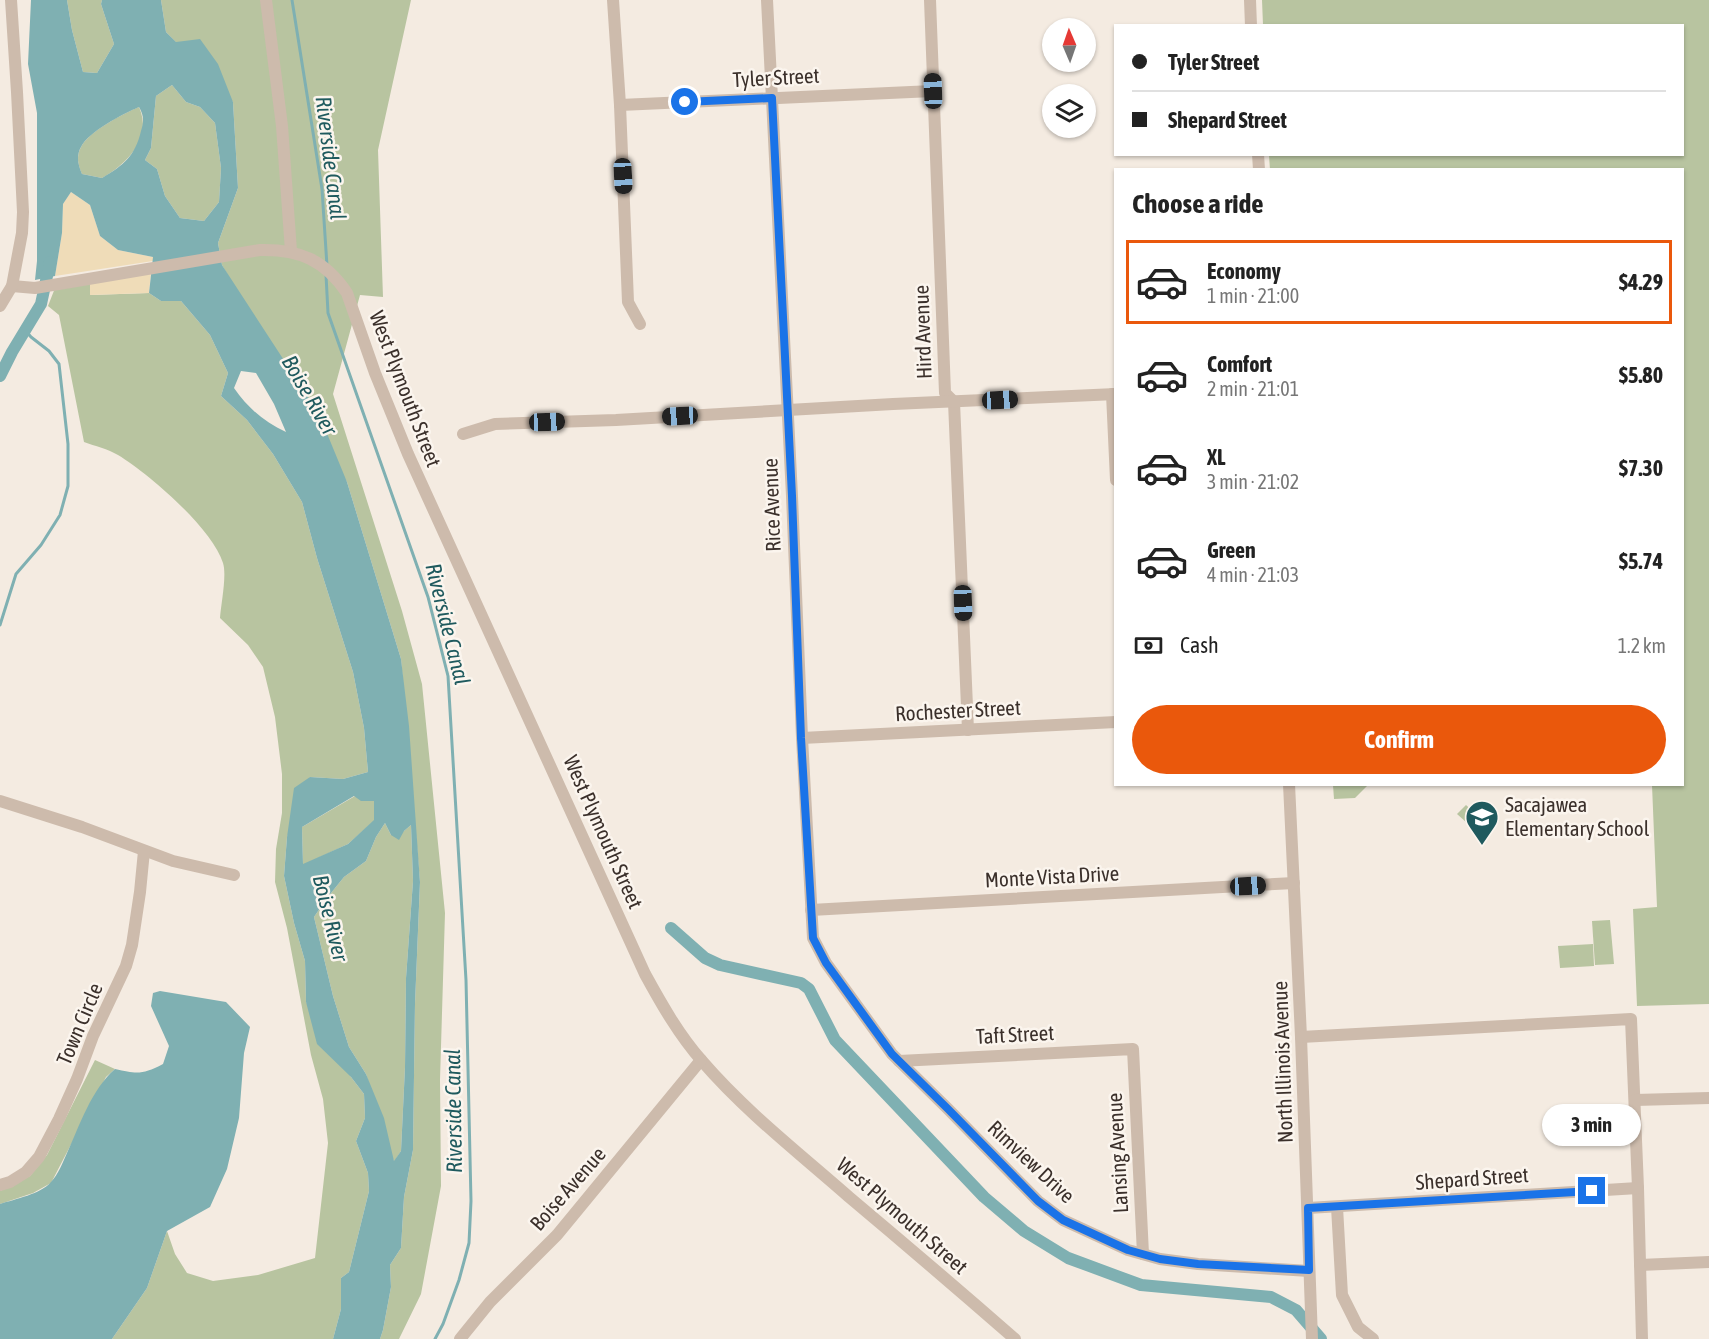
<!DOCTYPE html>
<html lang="en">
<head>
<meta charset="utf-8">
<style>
  body { margin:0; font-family:"Asap Condensed",sans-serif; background:#f6f6f6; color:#222; height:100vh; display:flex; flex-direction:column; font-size:22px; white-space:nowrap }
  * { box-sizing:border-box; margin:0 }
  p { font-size:20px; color:#767676 }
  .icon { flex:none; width:33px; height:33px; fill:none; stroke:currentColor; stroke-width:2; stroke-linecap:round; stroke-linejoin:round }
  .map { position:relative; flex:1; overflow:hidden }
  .side { position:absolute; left:1114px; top:168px; width:570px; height:618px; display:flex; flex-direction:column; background:#fff; border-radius:0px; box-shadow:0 2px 4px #0004 }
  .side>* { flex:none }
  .guide { position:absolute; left:1114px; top:24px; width:570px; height:132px; border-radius:0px; box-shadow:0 2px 4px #0004; display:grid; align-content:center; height:132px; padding:0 18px; background:#fff }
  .needle { width:39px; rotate:358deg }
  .fabs { position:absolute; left:1042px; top:18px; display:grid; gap:12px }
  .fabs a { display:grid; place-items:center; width:54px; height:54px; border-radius:50%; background:#fff; box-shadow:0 2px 4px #0004; font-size:30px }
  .end { position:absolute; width:27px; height:27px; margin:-14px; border:8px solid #1a73e8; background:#fff; box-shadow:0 0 0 3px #fff }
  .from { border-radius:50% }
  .bubble { position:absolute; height:42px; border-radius:21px; background:#fff; box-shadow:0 2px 4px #0004; font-size:20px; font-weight:700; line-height:42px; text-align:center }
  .car { position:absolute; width:18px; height:36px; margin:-18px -9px; border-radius:8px; box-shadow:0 0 4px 2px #0007; background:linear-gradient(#222 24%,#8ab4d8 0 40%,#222 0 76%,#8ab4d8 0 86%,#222 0) }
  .guide b { display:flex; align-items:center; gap:21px; height:57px; font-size:22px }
  .guide b+b { border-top:2px solid #e0e0e0 }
  .guide i { width:15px; height:15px; background:#222 }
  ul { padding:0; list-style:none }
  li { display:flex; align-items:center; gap:18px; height:84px; margin:0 12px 9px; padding:0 6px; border:3px solid transparent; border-radius:0px }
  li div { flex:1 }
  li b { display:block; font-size:22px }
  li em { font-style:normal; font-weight:700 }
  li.active { border-color:#ea580c }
  li>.icon { width:54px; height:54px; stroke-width:1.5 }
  h2 { padding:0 18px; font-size:27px; line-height:72px }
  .pay { display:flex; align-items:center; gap:15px; height:66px; padding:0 18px; font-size:22px }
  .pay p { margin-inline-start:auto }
  .primary-button { display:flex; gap:12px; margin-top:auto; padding:12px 18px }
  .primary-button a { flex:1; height:69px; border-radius:36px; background:#ea580c; color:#fff; font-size:24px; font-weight:700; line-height:69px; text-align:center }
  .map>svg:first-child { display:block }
</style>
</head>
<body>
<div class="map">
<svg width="1709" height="1339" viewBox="0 0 1709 1339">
  <rect width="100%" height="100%" fill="#f4ebe1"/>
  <g fill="#b8c4a0">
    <polygon points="67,0 102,0 101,4 114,44 97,73 83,72 72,30"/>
    <polygon points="161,0 411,0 378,150 383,297 360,295 333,394 402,611 422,684 445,913 440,1080 441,1186 421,1294 399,1339 380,1339 383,1330 391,1287 390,1265 401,1248 404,1197 413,1150 415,1004 420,882 401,659 347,482 222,265 218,243 238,188 233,102 166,32"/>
    <polygon points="1262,0 1709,0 1709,1004 1637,1006 1633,909 1657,907 1652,785 1683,784 1683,170 1270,170 1269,155 1683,154 1683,26 1263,25"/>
    <polygon points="172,85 186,102 200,107 215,123 221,168 219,202 204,221 180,218 165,196 157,169 145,160 151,148 156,96"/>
    <path d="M139 107C153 138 127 164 102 178L82 174C78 165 76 156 81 147 88 132 124 113 139 107Z"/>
    <path d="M90 283 91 295 149 293 161 301H181L210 335 228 373 221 396 247 420 273 454 302 502 317 558 353 672 364 728 368 772 343 779 310 777 287 837 284 876 294 923 305 961 306 1002 351 1077 364 1094 365 1118 356 1141 368 1173 369 1191 349 1272 341 1278V1309L333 1339H112L147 1288 167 1231 175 1254 187 1273 213 1281 258 1275 315 1258 328 1143 323 1099 311 1055 287 928 275 882 276 849 282 813V774L275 717 263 667 248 645 220 618C221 604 227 575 223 563 212 528 149 474 118 455 108 449 95 446 84 442L59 315 48 306 55 288Z"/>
    <polygon points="1333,785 1333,784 1368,785 1355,798 1334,799"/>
    <polygon points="355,796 374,801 375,820 348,844 303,865 302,827"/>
    <polygon points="1466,805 1493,830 1485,839 1457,814"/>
    <polygon points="385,823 391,835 404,831 411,825 413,881 406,978 405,1067 401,1151 394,1162 366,1074 349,1047 333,996 314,917 327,898 344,877 366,861 376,837"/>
    <polygon points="1610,920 1614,964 1595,965 1592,921"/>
    <polygon points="1593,944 1594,966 1560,968 1558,946"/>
    <polygon points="95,1060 115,1069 106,1077 51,1183 33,1193 0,1204 0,1191 30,1176 47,1155"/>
  </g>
  <g fill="#efdcb8">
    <polygon points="71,192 90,205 100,236 118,250 153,257 153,261 55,276 62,233 63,204"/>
    <polygon points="151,273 149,293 90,295 90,283"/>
  </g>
  <g fill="#7fb0b2" fill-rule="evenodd">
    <path d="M31 0H67L72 30 83 72 97 73 114 44 101 4 102 0H161L166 32 176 42 200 39 218 64 233 102 238 188 218 243 222 265 319 414 347 482 401 659 409 726 420 882 415 1004 413 1150 404 1197 401 1248 390 1265 391 1287 383 1330 380 1339H333L341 1309V1278L349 1272 369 1191 368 1173 356 1141 365 1118 364 1094 351 1077 317 1044 306 1002 305 961 294 923 284 876 287 837 294 788 310 777 343 779 368 772 364 728 353 672 317 558 302 502 273 454 247 420 221 396 228 373 210 335 181 301H161L149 293 153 257 118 250 100 236 90 205 71 192 63 204 62 233 55 276 35 280 37 261V113L28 64ZM172 85 186 102 200 107 215 123 221 168 219 202 204 221 180 218 165 196 157 169 145 160 151 148 156 96ZM139 107C144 116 144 121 141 131 135 156 124 165 102 178L82 174C78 165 76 156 81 147 88 132 123 114 139 107ZM241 371 256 373 274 404 286 432C264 422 248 408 234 388ZM354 796 361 801H374V820L348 844 303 864 302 827ZM385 823 391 835 399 840 404 831 411 825 413 881 406 978 405 1067 401 1151 394 1161 384 1118 366 1074 349 1047 333 996 314 917 327 898 344 877 366 861 376 837Z"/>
    <path d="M160 991 226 1002 250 1027 244 1053 239 1118 227 1169 210 1207 167 1231 147 1288 112 1339H0V1204C15 1199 41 1194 51 1182 58 1175 63 1162 67 1153 80 1125 91 1090 115 1069 137 1074 142 1075 163 1064L169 1046 151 1006 153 993Z"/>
  </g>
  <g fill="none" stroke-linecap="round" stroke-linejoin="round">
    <g stroke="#7fb0b2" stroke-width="3">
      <polyline points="292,0 322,189 327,266"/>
      <polyline points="326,275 328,313 428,597 448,676 466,980 471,1201 469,1243 459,1280 443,1324 435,1339"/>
      <polyline points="0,625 16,574 41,545 60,515 68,486 68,444 59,364 49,351 31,337 25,330"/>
    </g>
    <g stroke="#7fb0b2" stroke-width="12">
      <polyline points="0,376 12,352 41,304 50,262"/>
      <polyline points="671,928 705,958 720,965 801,983 809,989 835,1040 984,1197 1024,1231 1068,1258 1141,1285 1271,1297 1296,1310 1321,1339"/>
    </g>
    <g stroke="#cdbbac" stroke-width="12">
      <polyline points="266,0 282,126 291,251"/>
      <polyline points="613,0 620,105 628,302 640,324"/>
      <polyline points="767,0 792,496 802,738 813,938 826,963 892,1054 948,1109 1038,1201 1063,1220 1128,1250 1160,1259 1198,1264 1309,1271"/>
      <polyline points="930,0 945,393 954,402 968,730"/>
      <polyline points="1250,0 1251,26"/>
      <polyline points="620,105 933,91"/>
      <polyline points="1258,154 1259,170"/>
      <path d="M12 286 35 288 260 250C299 249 325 260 347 293L375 373 408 454 645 974C662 1005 679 1035 702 1061 746 1112 799 1153 849 1197 905 1244 960 1291 1015 1339"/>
      <polyline points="0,306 12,286 22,233 23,212 17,92 11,0"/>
      <polyline points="1112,394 1116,480"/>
      <polyline points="463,434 495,424 616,420 893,404 1116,394"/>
      <polyline points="802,738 1116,722"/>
      <polyline points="1289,784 1301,1037 1312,1339"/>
      <polyline points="0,801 82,827 173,861 234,875"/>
      <polyline points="811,910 1294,883"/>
      <polyline points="1301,1037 1631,1019 1638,1188 1642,1339"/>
      <polyline points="899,1061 1133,1049 1143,1254"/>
      <polyline points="1635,1100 1709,1098"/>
      <polyline points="0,1185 10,1182 26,1172 39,1157 59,1119 77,1079 93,1036 126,966 132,945 140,892 144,851"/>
      <polyline points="1337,1207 1342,1295 1358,1327 1373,1339"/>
      <polyline points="1308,1208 1638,1188"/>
      <polyline points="1640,1265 1709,1262"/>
      <polyline points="460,1339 490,1302 557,1235 701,1060"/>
    </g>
  </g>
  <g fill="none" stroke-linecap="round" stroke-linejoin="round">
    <polyline stroke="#1a73e8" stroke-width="8" points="685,102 772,98 792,496 801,738 813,938 826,963 892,1054 948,1109 1038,1201 1063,1220 1128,1250 1160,1259 1198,1264 1309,1270 1308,1208 1592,1191"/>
  </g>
  <defs>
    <symbol id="school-pin" viewBox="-11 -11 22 30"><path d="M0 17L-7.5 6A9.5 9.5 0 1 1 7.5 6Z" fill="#1f5a5e" stroke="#fbf5ee"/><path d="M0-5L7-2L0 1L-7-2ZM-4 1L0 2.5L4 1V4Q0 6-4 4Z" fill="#fff"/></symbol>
  </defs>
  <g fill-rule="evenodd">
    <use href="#school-pin" x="1463" y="798" width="38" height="52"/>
  </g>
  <g text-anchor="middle" stroke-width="5" stroke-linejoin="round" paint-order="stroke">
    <g font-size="21" fill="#3b302b" stroke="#fbf5ee">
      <text transform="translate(776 78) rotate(-3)" y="7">Tyler Street</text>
      <text transform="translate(923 332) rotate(-92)" y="7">Hird Avenue</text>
      <text transform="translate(405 389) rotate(69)" y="7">West Plymouth Street</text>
      <text transform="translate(772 505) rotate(-92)" y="7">Rice Avenue</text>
      <text transform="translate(958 711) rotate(-3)" y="7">Rochester Street</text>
      <text transform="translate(603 832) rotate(66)" y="7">West Plymouth Street</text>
      <text transform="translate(1052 877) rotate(-3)" y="7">Monte Vista Drive</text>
      <text transform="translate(80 1024) rotate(-67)" y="7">Town Circle</text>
      <text transform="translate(1015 1035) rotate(-3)" y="7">Taft Street</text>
      <text transform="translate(1283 1062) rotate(-92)" y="7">North Illinois Avenue</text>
      <text transform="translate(1118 1153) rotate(-93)" y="7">Lansing Avenue</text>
      <text transform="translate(1031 1162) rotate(43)" y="7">Rimview Drive</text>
      <text transform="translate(1472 1179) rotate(-4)" y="7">Shepard Street</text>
      <text transform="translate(568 1189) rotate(-49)" y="7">Boise Avenue</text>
      <text transform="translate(902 1216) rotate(41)" y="7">West Plymouth Street</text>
    </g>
    <g font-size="21" fill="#3b302b" stroke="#fbf5ee" text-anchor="start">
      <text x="1505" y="812">Sacajawea<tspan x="1505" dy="24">Elementary School</tspan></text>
    </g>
    <g font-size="22" font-style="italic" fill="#1f5a5e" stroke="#fbf5ee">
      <text transform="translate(331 158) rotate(83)" y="8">Riverside Canal</text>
      <text transform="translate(310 395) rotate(60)" y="8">Boise River</text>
      <text transform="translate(448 624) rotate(76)" y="8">Riverside Canal</text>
      <text transform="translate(331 918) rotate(76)" y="8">Boise River</text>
      <text transform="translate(453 1111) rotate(-91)" y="8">Riverside Canal</text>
    </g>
  </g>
</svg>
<div class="fabs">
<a><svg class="needle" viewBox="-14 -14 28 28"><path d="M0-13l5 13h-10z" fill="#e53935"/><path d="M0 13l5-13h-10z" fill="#767676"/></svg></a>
<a><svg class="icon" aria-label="layers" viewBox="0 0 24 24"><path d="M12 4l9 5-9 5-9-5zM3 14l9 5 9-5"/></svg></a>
</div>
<i class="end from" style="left:685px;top:102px"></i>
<i class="end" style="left:1592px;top:1191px"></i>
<div class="bubble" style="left:1542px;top:1104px;width:99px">3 min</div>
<i class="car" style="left:933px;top:91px;rotate:358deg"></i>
<i class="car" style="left:623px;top:176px;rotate:177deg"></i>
<i class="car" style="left:1000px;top:400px;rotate:87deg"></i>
<i class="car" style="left:680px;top:416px;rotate:267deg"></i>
<i class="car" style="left:547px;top:422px;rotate:88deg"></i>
<i class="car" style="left:963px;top:603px;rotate:178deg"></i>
<i class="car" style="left:1248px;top:886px;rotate:87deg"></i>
<div class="guide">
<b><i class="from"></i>Tyler Street</b>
<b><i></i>Shepard Street</b>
</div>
<section class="side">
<h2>Choose a ride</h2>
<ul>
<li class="active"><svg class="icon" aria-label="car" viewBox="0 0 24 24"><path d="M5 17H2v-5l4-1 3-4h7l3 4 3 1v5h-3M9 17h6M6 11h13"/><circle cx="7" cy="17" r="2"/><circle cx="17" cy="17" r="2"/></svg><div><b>Economy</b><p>1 min · 21:00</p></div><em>$4.29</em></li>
<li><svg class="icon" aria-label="car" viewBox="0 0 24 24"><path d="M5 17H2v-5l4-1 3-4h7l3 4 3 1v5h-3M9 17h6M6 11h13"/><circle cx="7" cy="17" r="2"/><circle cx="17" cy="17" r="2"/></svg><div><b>Comfort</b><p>2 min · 21:01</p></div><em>$5.80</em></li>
<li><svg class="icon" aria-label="car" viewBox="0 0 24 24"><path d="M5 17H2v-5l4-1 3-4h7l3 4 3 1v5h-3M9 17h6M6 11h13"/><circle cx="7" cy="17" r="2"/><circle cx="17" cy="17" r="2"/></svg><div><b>XL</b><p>3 min · 21:02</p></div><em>$7.30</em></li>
<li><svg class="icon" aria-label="car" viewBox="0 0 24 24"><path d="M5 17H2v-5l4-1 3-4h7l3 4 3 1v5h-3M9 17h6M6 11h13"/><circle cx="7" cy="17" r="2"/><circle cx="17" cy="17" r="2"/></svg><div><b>Green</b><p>4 min · 21:03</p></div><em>$5.74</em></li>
</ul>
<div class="pay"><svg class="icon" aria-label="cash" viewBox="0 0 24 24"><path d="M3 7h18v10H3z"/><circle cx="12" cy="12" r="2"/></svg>Cash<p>1.2 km</p></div>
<div class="primary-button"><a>Confirm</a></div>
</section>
</div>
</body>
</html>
